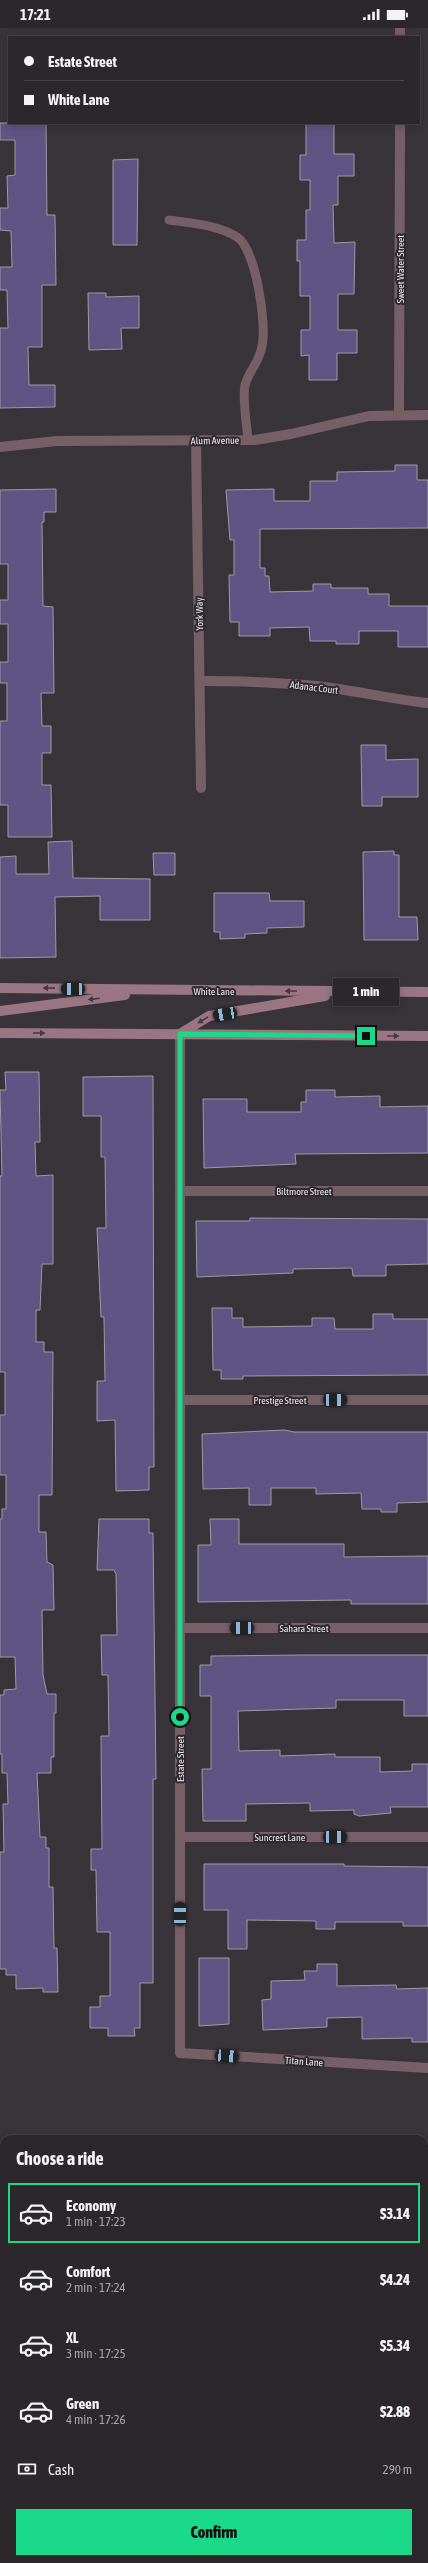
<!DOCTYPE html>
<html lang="en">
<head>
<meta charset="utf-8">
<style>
  body { margin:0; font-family:"Asap Condensed",sans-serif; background:#332f33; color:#f1f3f6; height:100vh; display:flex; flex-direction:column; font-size:15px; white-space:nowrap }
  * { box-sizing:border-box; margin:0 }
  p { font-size:13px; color:#a6a5a9 }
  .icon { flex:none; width:22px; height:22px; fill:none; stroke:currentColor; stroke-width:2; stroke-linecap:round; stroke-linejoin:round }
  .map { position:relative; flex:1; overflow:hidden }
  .details { position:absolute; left:0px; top:2107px; width:428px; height:428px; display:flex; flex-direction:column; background:#2b272b; border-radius:12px 12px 0 0; box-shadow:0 2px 10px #0003,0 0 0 1px #474447 }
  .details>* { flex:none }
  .hud { position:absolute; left:8px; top:8px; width:412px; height:88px; border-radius:0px; box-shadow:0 2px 10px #0003,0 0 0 1px #474447; display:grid; align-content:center; height:88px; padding:0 16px; background:#2b272b }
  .end { position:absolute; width:18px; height:18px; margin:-9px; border:5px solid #1ad988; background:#111; box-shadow:0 0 0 2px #111 }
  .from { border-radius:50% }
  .bubble { position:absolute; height:28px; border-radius:0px; background:#2b272b; box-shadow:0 2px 10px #0003,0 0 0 1px #474447; font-size:13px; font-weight:800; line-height:28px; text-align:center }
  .car { position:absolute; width:12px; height:24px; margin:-12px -6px; border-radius:5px; box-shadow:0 0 3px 1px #0007; background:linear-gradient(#222 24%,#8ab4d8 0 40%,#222 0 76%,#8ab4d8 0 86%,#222 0) }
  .hud b { display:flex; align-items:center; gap:14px; height:38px; font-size:15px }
  .hud b+b { border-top:1px solid #474447 }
  .hud i { width:10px; height:10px; background:#f1f3f6 }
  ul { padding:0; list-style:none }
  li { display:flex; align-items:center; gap:12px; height:60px; margin:0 8px 6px; padding:0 8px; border:2px solid transparent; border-radius:0px }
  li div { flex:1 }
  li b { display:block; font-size:15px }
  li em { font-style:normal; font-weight:800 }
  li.active { border-color:#1ad988 }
  li>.icon { width:36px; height:36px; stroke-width:1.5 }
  h2 { padding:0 16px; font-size:18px; line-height:48px }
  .pay { display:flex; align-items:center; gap:10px; height:44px; padding:0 16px; font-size:15px }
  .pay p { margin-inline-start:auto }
  .button { display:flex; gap:8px; margin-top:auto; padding:8px 16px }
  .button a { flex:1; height:46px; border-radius:0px; background:#1ad988; color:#111; font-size:16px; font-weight:800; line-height:46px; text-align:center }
  .status { display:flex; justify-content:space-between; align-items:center; height:28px; padding:0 20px; background:#2b272b; direction:ltr }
  .status svg { height:11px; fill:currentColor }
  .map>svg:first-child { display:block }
</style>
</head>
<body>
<div class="status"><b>17:21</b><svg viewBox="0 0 49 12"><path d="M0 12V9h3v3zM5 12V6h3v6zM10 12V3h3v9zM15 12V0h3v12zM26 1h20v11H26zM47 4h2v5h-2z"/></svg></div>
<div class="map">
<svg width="428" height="2535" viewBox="0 0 428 2535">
  <rect width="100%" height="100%" fill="#393439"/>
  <g fill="#5e5584" stroke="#9c9ba2">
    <polygon points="0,95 46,95 47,187 55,187 56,257 42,257 42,319 28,319 29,357 55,357 55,379 0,380 0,300 8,300 7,262 0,262 0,239 12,239 11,203 0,202 0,180 8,180 7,148 15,147 15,112 0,112"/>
    <polygon points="306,95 334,95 334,126 354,126 354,148 338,148 338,177 333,177 334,215 355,214 354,266 338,266 338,302 357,302 357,325 337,325 337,352 309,352 309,327 301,328 301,302 310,302 310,268 300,268 300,233 297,233 297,212 306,212 306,182 310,182 310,152 300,152 300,127 306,127"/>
    <polygon points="138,131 137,217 113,217 113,132"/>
    <polygon points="88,265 106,265 106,269 139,268 139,300 121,300 122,321 89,322"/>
    <polygon points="395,437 417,437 417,452 428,452 428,500 260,501 260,540 265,540 265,548 269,548 270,564 313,563 313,556 331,556 331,560 368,560 368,566 389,566 389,578 428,578 428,619 398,619 398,603 359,603 359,616 336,616 336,613 310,613 309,599 270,600 270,608 239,608 239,594 230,594 229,547 234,547 234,512 230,512 226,462 274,461 274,473 310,473 310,453 337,453 337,444 395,443"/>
    <polygon points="56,461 56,484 44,484 44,494 42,494 43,578 53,579 54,665 41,665 42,698 51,698 51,725 42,725 42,757 51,757 52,809 8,809 8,777 0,777 0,693 7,693 7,655 0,655 0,634 8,634 8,596 0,596 0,572 8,572 8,536 0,536 0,462"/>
    <polygon points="361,717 386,717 386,732 418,731 418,769 382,769 382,778 362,778"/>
    <polygon points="72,813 73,850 150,851 150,892 100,892 100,868 55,869 56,929 0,930 0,829 16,828 16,846 49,846 48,814"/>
    <polygon points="394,823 394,827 399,827 399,889 417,889 418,912 364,912 363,824"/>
    <polygon points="153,825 175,825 175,847 154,847"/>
    <polygon points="214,865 269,865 270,873 304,873 304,899 267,900 267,905 245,906 245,910 220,911 220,904 214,904"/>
    <polygon points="5,1044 39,1044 40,1114 35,1114 36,1148 53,1147 53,1236 42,1236 40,1282 36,1282 36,1314 44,1314 44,1324 53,1324 52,1467 39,1467 39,1504 46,1504 47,1534 53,1537 54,1582 42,1582 43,1647 47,1666 56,1666 56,1685 54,1685 54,1729 51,1729 51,1745 37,1745 40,1809 46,1809 46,1820 49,1820 49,1859 53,1859 54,1920 57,1920 58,1964 43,1964 43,1960 16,1961 16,1947 6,1947 6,1941 0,1941 0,1824 4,1824 3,1776 8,1776 7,1745 2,1745 2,1726 0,1726 0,1667 4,1667 4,1662 16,1661 15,1629 0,1629 0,1491 2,1491 2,1481 6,1481 6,1447 0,1447 0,1387 5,1387 5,1344 0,1344 0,1148 2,1148 0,1062 6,1062"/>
    <polygon points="153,1048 154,1439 149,1439 149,1462 116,1463 115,1392 97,1393 97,1353 105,1353 104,1289 101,1289 97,1200 106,1200 105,1129 101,1129 101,1088 83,1088 83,1049"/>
    <polygon points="306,1062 335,1062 335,1069 380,1068 380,1079 428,1078 428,1125 295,1126 296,1136 204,1140 203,1071 247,1071 247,1084 301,1084 301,1074 306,1074"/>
    <polygon points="250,1190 428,1191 428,1236 386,1237 386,1248 353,1248 352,1240 293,1241 293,1245 197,1249 196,1193 250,1193"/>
    <polygon points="212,1280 232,1280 232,1290 243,1290 243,1299 312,1298 312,1290 334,1290 335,1301 373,1301 373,1286 393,1286 393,1291 428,1291 428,1347 243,1348 243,1351 221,1351 221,1342 213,1342"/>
    <polygon points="285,1402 294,1404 428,1404 428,1474 397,1475 397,1484 381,1484 381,1481 362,1481 361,1465 316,1466 316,1460 271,1460 271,1477 249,1477 249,1460 203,1461 202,1406"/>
    <polygon points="99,1491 149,1491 149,1505 153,1505 156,1751 153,1751 153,1955 140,1955 140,2000 134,2000 135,2008 108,2008 108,2000 90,2000 90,1979 100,1979 100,1968 110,1968 110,1904 97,1904 96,1842 91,1842 91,1821 102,1821 101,1708 109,1708 108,1647 102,1647 101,1607 117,1607 116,1546 114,1542 97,1542"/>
    <polygon points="210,1491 239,1491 239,1516 344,1516 344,1529 428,1528 428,1576 351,1576 351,1572 198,1574 198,1517 211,1517"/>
    <polygon points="303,1627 428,1627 428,1688 404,1688 404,1672 336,1672 336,1680 238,1683 239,1723 280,1722 280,1728 335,1726 335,1729 380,1729 380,1744 412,1743 412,1736 428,1736 428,1779 390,1779 391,1785 359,1788 354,1786 354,1782 310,1783 310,1775 246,1776 246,1793 203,1793 202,1741 211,1741 211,1668 200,1668 200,1637 211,1637 211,1628"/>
    <polygon points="204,1836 344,1836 344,1838 428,1839 428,1898 403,1898 403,1894 335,1894 335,1901 316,1901 316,1893 247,1892 247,1921 228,1921 228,1882 204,1882"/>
    <polygon points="199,1930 229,1930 229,1996 199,1998"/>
    <polygon points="317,1936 337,1936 337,1958 396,1957 397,1961 428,1960 428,2014 412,2014 412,2010 362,2011 362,1989 327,1990 327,1999 263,2002 262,1972 271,1971 271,1953 305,1952 304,1943 317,1943"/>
  </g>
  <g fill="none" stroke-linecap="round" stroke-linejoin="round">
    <g stroke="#775f66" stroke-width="9">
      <path d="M169 192C191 195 218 197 237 209 256 221 267 297 262 318 260 333 249 343 245 357 242 371 247 397 248 412"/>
      <polyline points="424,2231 428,2231"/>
      <polyline points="0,2355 4,2350"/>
      <polyline points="424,2507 428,2507"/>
      <polyline points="0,2509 4,2512"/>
    </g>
    <g stroke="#775f66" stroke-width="10">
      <polyline points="400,9 400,0"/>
      <polyline points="399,387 400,95"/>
      <polyline points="196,412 201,760"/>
      <polyline points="0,419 57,413 255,412 291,406 369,388 428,387"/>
      <path d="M200 653C239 653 277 654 316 658 353 662 390 671 428 675"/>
      <polyline points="180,1006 180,2025 428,2040"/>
      <polyline points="180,1163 428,1163"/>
      <polyline points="180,1372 428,1372"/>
      <polyline points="180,1600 428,1600"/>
      <polyline points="180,1809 428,1809"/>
    </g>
    <g stroke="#9b7581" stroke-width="10">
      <polyline points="0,960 428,964"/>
      <polyline points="0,983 125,967"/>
      <polyline points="0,1005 428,1008"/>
      <polyline points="180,1006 209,988 325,968"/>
    </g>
  </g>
  <defs><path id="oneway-solid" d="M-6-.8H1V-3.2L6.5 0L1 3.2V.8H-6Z"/></defs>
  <g fill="#44393f">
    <use href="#oneway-solid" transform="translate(49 960) rotate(-179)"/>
    <use href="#oneway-solid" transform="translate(291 963) rotate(-180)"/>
    <use href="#oneway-solid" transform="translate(94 971) rotate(173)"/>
    <use href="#oneway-solid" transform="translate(203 992) rotate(149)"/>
    <use href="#oneway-solid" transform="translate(39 1005)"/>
    <use href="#oneway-solid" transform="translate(393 1008)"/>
  </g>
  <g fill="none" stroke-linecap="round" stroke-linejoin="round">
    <polyline stroke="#1ad988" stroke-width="5" points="180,1689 180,1006 366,1008"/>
  </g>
  <g text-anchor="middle" stroke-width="4" stroke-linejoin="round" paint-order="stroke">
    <g font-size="10" fill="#e9e6e9" stroke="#2e2a2f">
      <text transform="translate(400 241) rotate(-90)" y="4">Sweet Water Street</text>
      <text transform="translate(215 412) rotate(-1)" y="4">Alum Avenue</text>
      <text transform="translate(199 586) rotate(-91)" y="4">York Way</text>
      <text transform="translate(314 659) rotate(7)" y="4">Adanac Court</text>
      <text x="214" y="967">White Lane</text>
      <text x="304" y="1167">Biltmore Street</text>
      <text x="280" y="1376">Prestige Street</text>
      <text x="304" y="1604">Sahara Street</text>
      <text transform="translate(180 1731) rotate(-90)" y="4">Estate Street</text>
      <text x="280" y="1813">Suncrest Lane</text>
      <text transform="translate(304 2033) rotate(4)" y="4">Titan Lane</text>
    </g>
  </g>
</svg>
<i class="end from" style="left:180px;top:1689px"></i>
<i class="end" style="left:366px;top:1008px"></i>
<div class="bubble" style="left:333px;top:950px;width:66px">1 min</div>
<i class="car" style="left:73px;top:961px;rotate:271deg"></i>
<i class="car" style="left:225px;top:986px;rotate:260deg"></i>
<i class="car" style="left:335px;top:1372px;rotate:90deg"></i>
<i class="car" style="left:242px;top:1600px;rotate:270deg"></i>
<i class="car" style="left:335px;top:1809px;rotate:90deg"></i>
<i class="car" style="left:180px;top:1886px;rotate:0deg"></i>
<i class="car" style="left:227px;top:2028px;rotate:94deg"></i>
<div class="hud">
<b><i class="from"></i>Estate Street</b>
<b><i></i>White Lane</b>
</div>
<section class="details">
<h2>Choose a ride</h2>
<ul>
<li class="active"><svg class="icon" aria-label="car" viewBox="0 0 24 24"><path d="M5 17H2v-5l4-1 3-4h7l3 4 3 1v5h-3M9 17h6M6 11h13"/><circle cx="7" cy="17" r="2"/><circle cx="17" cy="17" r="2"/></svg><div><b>Economy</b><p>1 min · 17:23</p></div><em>$3.14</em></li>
<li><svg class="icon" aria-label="car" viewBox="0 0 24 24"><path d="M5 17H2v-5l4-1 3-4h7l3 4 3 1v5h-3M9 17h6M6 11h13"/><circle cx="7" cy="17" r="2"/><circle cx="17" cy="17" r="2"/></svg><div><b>Comfort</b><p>2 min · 17:24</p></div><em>$4.24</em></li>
<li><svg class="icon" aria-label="car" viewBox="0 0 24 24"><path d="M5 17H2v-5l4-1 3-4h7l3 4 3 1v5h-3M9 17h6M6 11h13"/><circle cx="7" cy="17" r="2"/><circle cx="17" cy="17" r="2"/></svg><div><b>XL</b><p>3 min · 17:25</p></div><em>$5.34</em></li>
<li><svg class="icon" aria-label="car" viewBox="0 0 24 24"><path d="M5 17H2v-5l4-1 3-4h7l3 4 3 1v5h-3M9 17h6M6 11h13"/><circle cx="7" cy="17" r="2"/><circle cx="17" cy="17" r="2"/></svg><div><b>Green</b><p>4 min · 17:26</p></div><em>$2.88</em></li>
</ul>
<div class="pay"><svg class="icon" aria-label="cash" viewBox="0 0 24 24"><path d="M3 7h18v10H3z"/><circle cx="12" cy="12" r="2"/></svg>Cash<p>290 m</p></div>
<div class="button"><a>Confirm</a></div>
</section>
</div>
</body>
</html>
